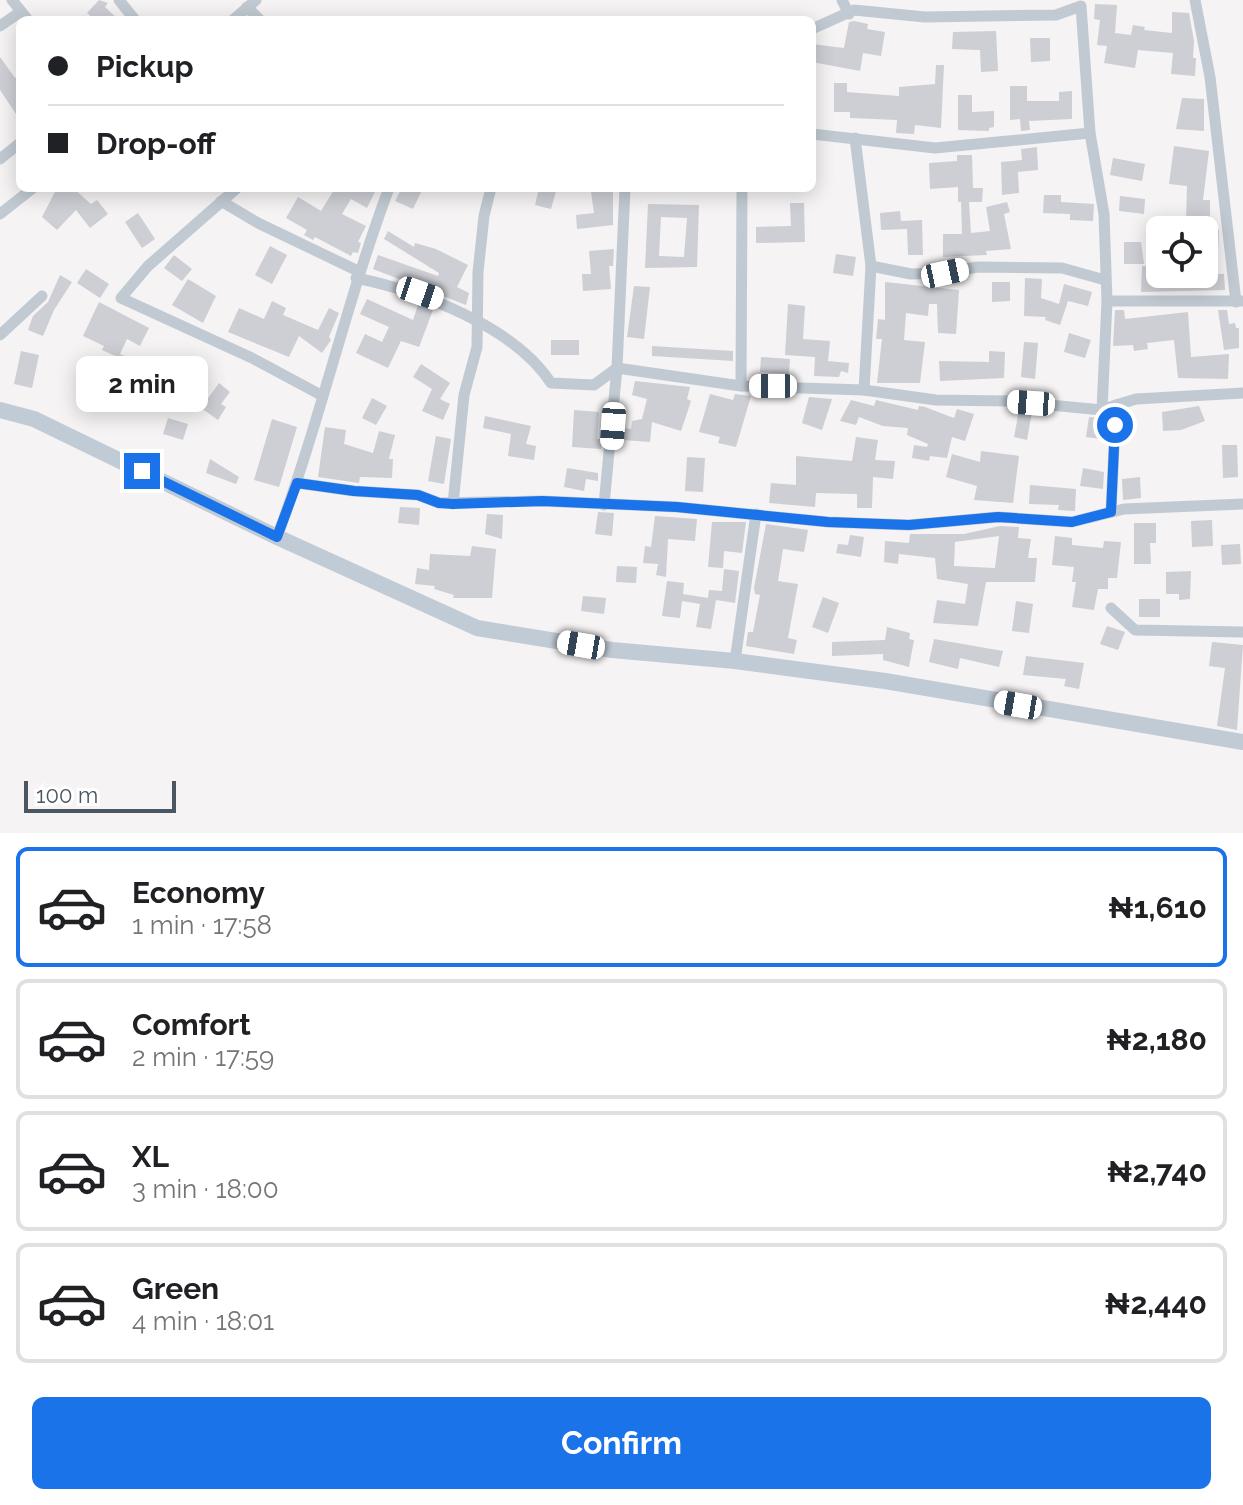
<!DOCTYPE html>
<html lang="en">
<head>
<meta charset="utf-8">
<style>
  body { margin:0; font-family:Raleway,sans-serif; background:#f2f2f2; color:#202124; height:100vh; display:flex; flex-direction:column; font-size:30px; white-space:nowrap }
  * { box-sizing:border-box; margin:0 }
  p { font-size:26px; color:#757577 }
  .icon { flex:none; width:44px; height:44px; fill:none; stroke:currentColor; stroke-width:2; stroke-linecap:round; stroke-linejoin:round }
  .map { position:relative; height:833px; overflow:hidden }
  .details { display:flex; flex-direction:column; background:#fff; flex:1 }
  .details>* { flex:none }
  .guide { position:absolute; left:16px; top:16px; width:800px; height:176px; border-radius:12px; box-shadow:0 4px 20px #0003; display:grid; align-content:center; height:176px; padding:0 32px; background:#fff }
  .tools { position:absolute; left:1146px; top:216px; display:grid; gap:16px }
  .tools a { display:grid; place-items:center; width:72px; height:72px; border-radius:12px; background:#fff; box-shadow:0 4px 20px #0003; font-size:40px }
  .scale { position:absolute; left:24px; bottom:20px; width:152px; box-sizing:border-box; padding-left:8px; border:4px solid #4a5661; border-top:0; font-size:22px; line-height:28px; white-space:nowrap; color:#4a5661; -webkit-text-stroke:6px #fff; paint-order:stroke }
  .end { position:absolute; width:36px; height:36px; margin:-18px; border:10px solid #1a73e8; background:#fff; box-shadow:0 0 0 4px #fff }
  .from { border-radius:50% }
  .bubble { position:absolute; height:56px; border-radius:12px; background:#fff; box-shadow:0 4px 20px #0003; font-size:26px; font-weight:700; line-height:56px; text-align:center }
  .car { position:absolute; width:24px; height:48px; margin:-24px -12px; border-radius:10px; box-shadow:0 0 6px 2px #0007; background:linear-gradient(#fff 24%,#345 0 40%,#fff 0 76%,#345 0 86%,#fff 0) }
  .guide b { display:flex; align-items:center; gap:28px; height:76px; font-size:30px }
  .guide b+b { border-top:2px solid #e0e0e0 }
  .guide i { width:20px; height:20px; background:#202124 }
  ul { padding:14px 0 0; list-style:none }
  li { display:flex; align-items:center; gap:24px; height:120px; margin:0 16px 12px; padding:0 16px; border:4px solid #e0e0e0; border-radius:12px }
  li div { flex:1 }
  li b { display:block; font-size:30px }
  li em { font-style:normal; font-weight:700 }
  li.on { border-color:#1a73e8 }
  li>.icon { width:72px; height:72px; stroke-width:1.5 }
  .cta { display:flex; gap:16px; margin-top:auto; padding:16px 32px }
  .cta a { flex:1; height:92px; border-radius:12px; background:#1a73e8; color:#fff; font-size:32px; font-weight:700; line-height:92px; text-align:center }
  .map>svg:first-child { display:block }
</style>
</head>
<body>
<div class="map">
<svg width="1243" height="833" viewBox="0 0 1243 833">
  <rect width="100%" height="100%" fill="#f5f3f3"/>
  <g fill="#cdcfd5" fill-rule="evenodd">
    <polygon points="99,0 108,3 105,7 119,20 95,20 87,13"/>
    <polygon points="1095,4 1117,5 1115,33 1131,35 1133,25 1145,27 1144,30 1172,33 1172,12 1189,13 1194,41 1193,58 1196,58 1195,76 1171,74 1173,53 1138,50 1135,68 1104,63 1107,46 1097,45 1100,20 1094,19"/>
    <polygon points="854,21 868,24 867,29 885,32 881,56 863,53 860,71 812,62 812,44 844,48 849,22"/>
    <polygon points="996,31 998,71 981,72 980,50 952,49 953,32"/>
    <polygon points="1030,38 1050,38 1050,61 1031,62"/>
    <polygon points="0,57 15,78 20,74 20,120 0,90"/>
    <polygon points="936,65 944,65 941,128 915,125 914,134 896,133 897,120 850,118 850,112 834,112 834,83 847,83 847,92 899,96 899,87 935,84"/>
    <polygon points="1010,86 1027,86 1027,101 1059,101 1059,92 1072,91 1072,119 1029,121 1030,130 1021,131 1020,119 1010,120"/>
    <polygon points="958,95 972,95 972,112 994,111 994,127 989,128 989,131 958,130"/>
    <polygon points="1182,98 1204,99 1204,131 1176,129"/>
    <polygon points="1174,146 1209,151 1203,200 1210,200 1210,224 1216,224 1215,230 1219,230 1217,274 1224,274 1225,290 1141,292 1142,266 1160,267 1160,274 1204,274 1205,230 1176,230 1176,222 1186,222 1187,186 1169,184"/>
    <polygon points="1037,147 1038,170 1018,172 1019,193 1002,195 1001,162 1022,160 1021,149"/>
    <polygon points="957,155 972,155 973,188 983,188 982,202 969,202 971,233 990,231 986,207 1007,202 1010,212 1004,214 1011,249 986,251 987,255 943,257 943,234 962,234 961,202 958,202 958,187 930,189 929,163 957,161"/>
    <polygon points="1113,158 1145,164 1142,181 1110,175"/>
    <polygon points="57,188 73,188 91,204 97,200 108,214 90,228 76,210 57,230 42,217"/>
    <polygon points="335,188 377,188 367,208 351,199 342,214 366,226 358,242 361,243 358,253 353,252 351,256 315,237 313,240 304,235 307,230 286,218 298,197 321,211"/>
    <polygon points="402,188 423,188 413,209 395,201"/>
    <polygon points="539,188 557,188 551,209 535,205"/>
    <polygon points="613,189 613,225 577,229 576,215 594,213 591,192"/>
    <polygon points="1044,195 1061,195 1061,202 1094,204 1093,221 1070,220 1070,214 1043,213"/>
    <polygon points="1120,196 1145,199 1144,214 1119,211"/>
    <polygon points="790,203 804,203 805,242 756,243 756,227 791,226"/>
    <path d="M648 204 699 205 697 267 645 268ZM661 217 687 218 684 257 659 256Z"/>
    <polygon points="900,211 901,221 922,220 923,255 908,255 907,229 881,230 880,213"/>
    <polygon points="138,213 155,239 142,248 125,222"/>
    <polygon points="388,231 414,247 415,243 436,249 468,265 457,287 469,293 466,305 373,269 378,255 438,276 439,273 384,239"/>
    <polygon points="1124,242 1141,242 1144,264 1124,264"/>
    <polygon points="270,246 287,255 272,284 255,275"/>
    <polygon points="614,249 613,266 609,266 611,289 583,291 582,274 591,274 589,251"/>
    <polygon points="836,254 856,257 853,276 833,273"/>
    <polygon points="174,255 192,269 182,281 164,268"/>
    <polygon points="86,269 109,284 100,298 77,283"/>
    <polygon points="60,275 72,282 54,310 43,336 28,330 33,316 48,302"/>
    <polygon points="1025,278 1042,279 1041,298 1059,304 1064,284 1092,292 1088,306 1068,301 1060,325 1045,320 1046,317 1024,316"/>
    <polygon points="188,279 216,296 203,323 172,305"/>
    <polygon points="885,282 959,290 956,334 938,333 937,304 929,304 928,316 906,313 904,340 925,342 920,383 877,383 882,339 876,339 878,319 885,320"/>
    <polygon points="992,282 1010,282 1010,301 992,302"/>
    <polygon points="634,286 650,287 644,339 627,337"/>
    <polygon points="367,299 413,320 418,305 433,310 419,347 401,341 388,368 356,353 365,334 382,342 389,327 360,314"/>
    <polygon points="272,301 286,308 283,315 318,330 329,308 339,313 329,337 331,340 322,353 299,336 289,357 228,332 239,308 264,319"/>
    <polygon points="99,302 149,328 140,346 127,339 120,354 154,369 150,378 146,377 144,380 119,371 110,412 90,407 95,388 91,387 96,370 108,373 115,356 102,350 104,346 83,336"/>
    <polygon points="788,304 805,306 803,339 830,341 828,361 849,363 848,373 841,371 839,377 814,376 815,357 785,355"/>
    <polygon points="1115,310 1124,310 1125,319 1188,312 1191,357 1229,354 1228,379 1178,378 1174,340 1147,343 1148,349 1134,351 1133,345 1113,346"/>
    <polygon points="1218,310 1227,310 1229,324 1235,323 1236,328 1239,328 1239,348 1224,350"/>
    <polygon points="1069,333 1091,340 1085,358 1064,352"/>
    <rect x="551" y="340" width="28" height="15"/>
    <polygon points="1024,342 1038,343 1035,379 1021,377"/>
    <polygon points="652,346 733,351 733,361 652,356"/>
    <polygon points="21,351 39,355 32,388 14,384"/>
    <polygon points="989,351 1005,352 1004,378 940,381 939,361 989,362"/>
    <polygon points="761,357 790,359 789,374 760,372"/>
    <polygon points="421,364 450,383 440,399 450,404 443,420 422,411 432,389 413,377"/>
    <polygon points="635,381 690,387 687,399 691,401 681,431 652,422 650,442 623,440 624,428 631,429 632,421 642,419 647,399 632,395"/>
    <polygon points="219,383 230,392 221,404 226,407 218,420 201,408"/>
    <polygon points="710,394 733,400 735,394 751,396 736,447 718,443 720,437 699,432"/>
    <polygon points="809,397 832,399 822,430 802,423"/>
    <polygon points="372,398 387,406 376,425 362,418"/>
    <polygon points="851,400 874,406 876,400 918,410 919,406 925,407 954,418 957,409 974,414 965,441 952,437 947,458 930,456 929,461 912,458 914,445 927,447 928,444 907,435 908,428 883,426 859,417 856,425 840,421"/>
    <polygon points="1199,406 1205,421 1181,430 1163,431 1162,412"/>
    <polygon points="574,410 599,412 597,439 602,439 601,449 572,447"/>
    <polygon points="1019,410 1032,412 1027,440 1014,437"/>
    <polygon points="485,416 531,426 526,444 536,446 534,460 508,456 511,434 483,428"/>
    <polygon points="1089,417 1105,418 1101,439 1086,437"/>
    <polygon points="168,418 188,424 183,440 163,434"/>
    <polygon points="272,419 297,427 279,487 254,480"/>
    <polygon points="325,427 346,430 344,444 373,453 379,431 395,435 389,459 393,459 392,478 360,477 359,483 318,477"/>
    <polygon points="436,436 451,439 444,484 428,481"/>
    <polygon points="856,437 878,440 875,460 895,461 893,479 873,477 872,508 857,508 857,494 816,493 815,507 769,503 771,483 796,485 796,456 852,461"/>
    <polygon points="1222,445 1237,445 1238,477 1223,478"/>
    <polygon points="981,451 1019,456 1013,503 974,500 977,486 946,477 952,454 980,462"/>
    <polygon points="687,457 705,458 703,492 685,491"/>
    <polygon points="210,459 239,477 236,484 206,473"/>
    <polygon points="567,468 598,473 598,481 586,479 584,491 564,487"/>
    <polygon points="1083,468 1104,472 1103,489 1080,486"/>
    <polygon points="1140,477 1141,498 1123,500 1122,479"/>
    <polygon points="1030,485 1076,489 1075,511 1058,510 1059,505 1029,504"/>
    <polygon points="400,507 420,508 419,525 398,523"/>
    <polygon points="598,512 614,513 612,536 595,534"/>
    <polygon points="487,514 503,515 502,539 485,534"/>
    <polygon points="655,516 697,519 695,541 668,539 666,577 656,575 658,564 643,563 645,546 651,547"/>
    <polygon points="1212,520 1213,546 1192,547 1191,521"/>
    <polygon points="712,522 746,522 742,553 724,551 723,568 708,567"/>
    <polygon points="1134,523 1156,523 1156,543 1150,543 1151,564 1134,564"/>
    <polygon points="766,524 808,530 804,552 783,549 778,581 798,584 788,638 797,640 794,654 746,646 748,632 753,632 760,595 755,594 754,588"/>
    <path d="M1000 526 1019 527 1018 538 1031 539 1028 558H1037L1035 582H986L978 626 933 623 937 600 965 604 968 584 937 579 935 558 899 554 898 564 884 562 885 541 909 543 910 534H964ZM999 536 995 568 954 566 955 542Z"/>
    <polygon points="850,535 864,537 861,557 836,553 838,544 848,545"/>
    <polygon points="1055,536 1072,538 1072,545 1103,548 1104,541 1121,542 1117,578 1108,578 1108,589 1098,589 1094,610 1072,607 1076,582 1072,582 1074,567 1052,565"/>
    <polygon points="1240,544 1241,564 1222,565 1221,545"/>
    <polygon points="472,546 496,549 492,598 453,598 454,595 434,589 435,586 415,584 417,568 429,570 430,554 470,556"/>
    <polygon points="617,566 637,567 636,583 616,582"/>
    <polygon points="724,569 739,571 735,603 716,600 711,629 696,627 700,604 682,601 680,618 662,616 667,581 684,583 683,594 708,598 709,590 722,591"/>
    <polygon points="1191,571 1190,599 1179,600 1179,594 1166,594 1166,572"/>
    <polygon points="583,596 606,598 604,614 581,611"/>
    <polygon points="823,597 839,603 828,633 812,627"/>
    <rect x="1139" y="599" width="21" height="18"/>
    <polygon points="1016,601 1033,604 1029,633 1012,631"/>
    <polygon points="1107,626 1125,632 1118,650 1100,644"/>
    <polygon points="887,627 910,633 909,639 914,640 909,667 883,660 883,654 832,656 832,642 885,640"/>
    <polygon points="934,639 1003,651 999,667 960,658 958,669 929,662"/>
    <polygon points="1212,642 1243,645 1237,730 1217,726 1225,668 1209,666"/>
    <polygon points="1026,656 1084,663 1079,689 1064,686 1066,679 1023,675"/>
  </g>
  <g fill="none" stroke-linecap="round" stroke-linejoin="round">
    <g stroke="#c1cad2" stroke-width="11">
      <polyline points="12,0 28,20"/>
      <polyline points="119,0 135,20"/>
      <polyline points="842,0 849,14"/>
      <polyline points="1195,0 1210,77 1236,302"/>
      <polyline points="247,7 260,20"/>
      <polyline points="233,20 256,0"/>
      <polyline points="0,26 20,12"/>
      <polyline points="812,29 854,10 925,17 1056,15 1081,6 1090,133 1104,214 1107,301 1102,410 1116,405 1111,512"/>
      <polyline points="812,134 935,148 1090,133"/>
      <polyline points="855,138 871,266 911,274 945,273 977,267 1062,268 1105,280"/>
      <polyline points="0,159 20,143"/>
      <polyline points="237,188 148,266 121,298 252,358 321,395"/>
      <polyline points="221,201 258,223 358,271"/>
      <polyline points="0,214 33,188"/>
      <path d="M356 278C420 291 514 326 551 383L594 385 617 368 741 386 864 390 936 400 1009 401 1102 410"/>
      <polyline points="1107,301 1242,301"/>
      <polyline points="0,335 42,296"/>
      <polyline points="741,386 742,188"/>
      <polyline points="864,390 871,266"/>
      <polyline points="1116,405 1136,399 1243,393"/>
      <polyline points="297,483 354,491 418,495 439,503 542,501 677,507 828,522 909,525 998,517 1072,522 1124,509 1243,504"/>
      <polyline points="453,504 464,395 477,347 478,272 484,216 490,192"/>
      <polyline points="604,505 617,368 625,188"/>
      <path d="M277 537C320 422 346 303 389 188"/>
      <polyline points="1111,608 1135,630 1243,632"/>
      <polyline points="735,661 756,514"/>
    </g>
    <polyline stroke="#c1cbd6" stroke-width="16" points="0,410 34,419 277,537 477,628 612,650 735,661 885,681 1243,742"/>
  </g>
  <g fill="none" stroke-linecap="round" stroke-linejoin="round">
    <polyline stroke="#1a73e8" stroke-width="10" points="142,471 277,537 297,483 354,491 418,495 439,503 453,504 542,501 677,507 828,522 909,525 998,517 1072,522 1111,512 1115,425"/>
  </g>
</svg>
<div class="tools">
<a><svg class="icon" aria-label="locate" viewBox="0 0 24 24"><circle cx="12" cy="12" r="6"/><path d="M12 2v4M12 18v4M2 12h4M18 12h4"/></svg></a>
</div>
<div class="scale">100 m</div>
<i class="end from" style="left:1115px;top:425px"></i>
<i class="end" style="left:142px;top:471px"></i>
<div class="bubble" style="left:76px;top:356px;width:132px">2 min</div>
<i class="car" style="left:945px;top:273px;rotate:78deg"></i>
<i class="car" style="left:420px;top:293px;rotate:109deg"></i>
<i class="car" style="left:773px;top:386px;rotate:270deg"></i>
<i class="car" style="left:1031px;top:403px;rotate:274deg"></i>
<i class="car" style="left:613px;top:426px;rotate:184deg"></i>
<i class="car" style="left:581px;top:645px;rotate:280deg"></i>
<i class="car" style="left:1018px;top:705px;rotate:280deg"></i>
<div class="guide">
<b><i class="from"></i>Pickup</b>
<b><i></i>Drop-off</b>
</div>
</div>
<section class="details">
<ul>
<li class="on"><svg class="icon" aria-label="car" viewBox="0 0 24 24"><path d="M5 17H2v-5l4-1 3-4h7l3 4 3 1v5h-3M9 17h6M6 11h13"/><circle cx="7" cy="17" r="2"/><circle cx="17" cy="17" r="2"/></svg><div><b>Economy</b><p>1 min · 17:58</p></div><em>₦1,610</em></li>
<li><svg class="icon" aria-label="car" viewBox="0 0 24 24"><path d="M5 17H2v-5l4-1 3-4h7l3 4 3 1v5h-3M9 17h6M6 11h13"/><circle cx="7" cy="17" r="2"/><circle cx="17" cy="17" r="2"/></svg><div><b>Comfort</b><p>2 min · 17:59</p></div><em>₦2,180</em></li>
<li><svg class="icon" aria-label="car" viewBox="0 0 24 24"><path d="M5 17H2v-5l4-1 3-4h7l3 4 3 1v5h-3M9 17h6M6 11h13"/><circle cx="7" cy="17" r="2"/><circle cx="17" cy="17" r="2"/></svg><div><b>XL</b><p>3 min · 18:00</p></div><em>₦2,740</em></li>
<li><svg class="icon" aria-label="car" viewBox="0 0 24 24"><path d="M5 17H2v-5l4-1 3-4h7l3 4 3 1v5h-3M9 17h6M6 11h13"/><circle cx="7" cy="17" r="2"/><circle cx="17" cy="17" r="2"/></svg><div><b>Green</b><p>4 min · 18:01</p></div><em>₦2,440</em></li>
</ul>
<div class="cta"><a>Confirm</a></div>
</section>
</body>
</html>
